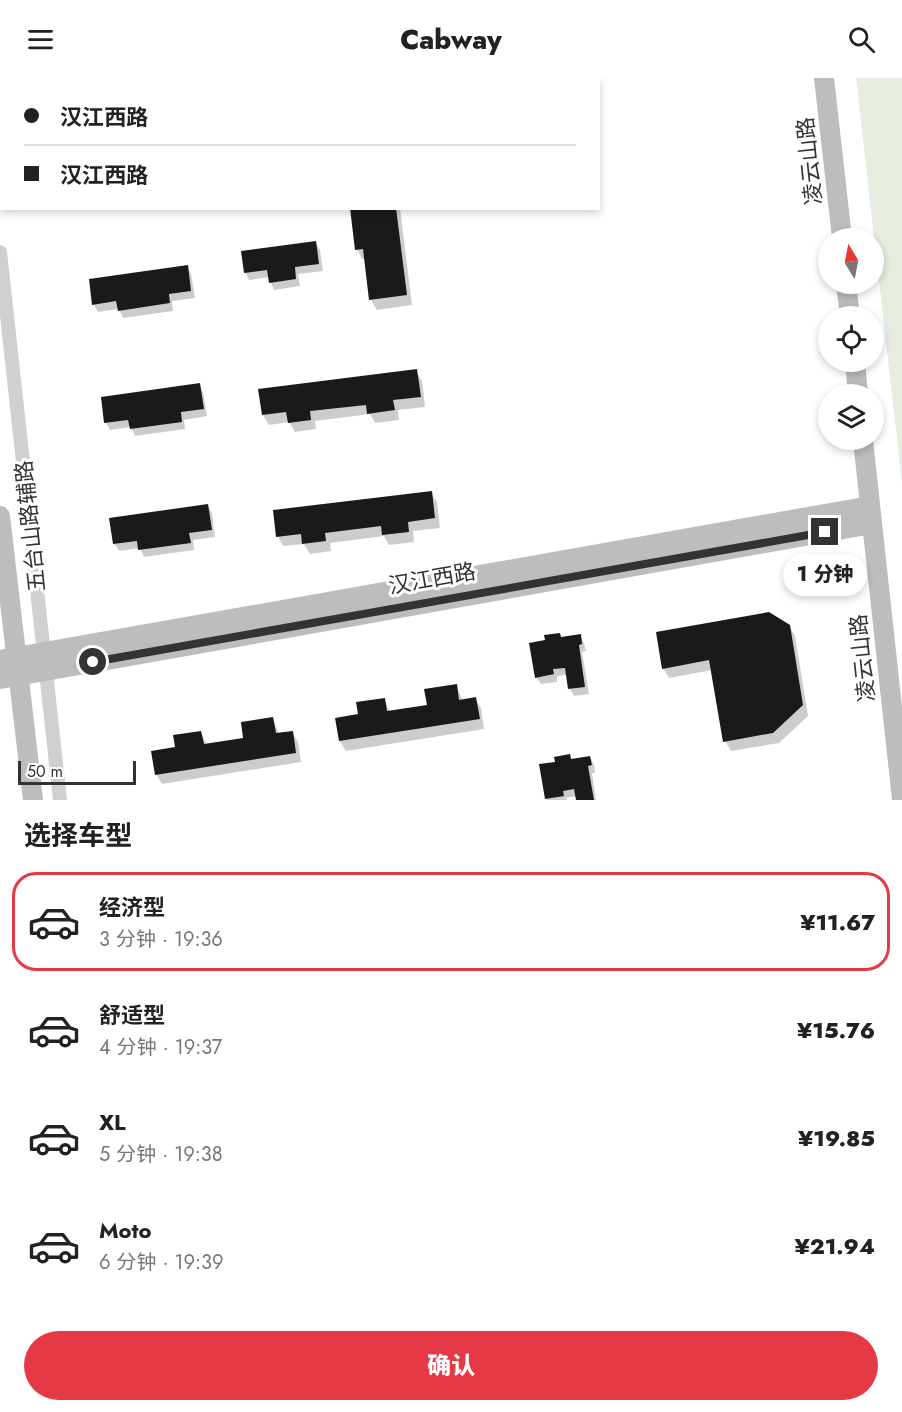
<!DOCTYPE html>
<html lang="zh">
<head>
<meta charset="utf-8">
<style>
  body { margin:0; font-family:Jost,"Noto Sans SC",sans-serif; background:#f6f6f6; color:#222; height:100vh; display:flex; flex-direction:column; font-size:22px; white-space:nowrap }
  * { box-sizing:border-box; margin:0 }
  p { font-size:20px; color:#767676 }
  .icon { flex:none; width:33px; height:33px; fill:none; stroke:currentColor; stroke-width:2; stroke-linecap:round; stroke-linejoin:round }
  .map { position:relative; height:722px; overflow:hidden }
  .panel { display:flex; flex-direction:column; background:#fff; flex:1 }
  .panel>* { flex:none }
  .banner { position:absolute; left:0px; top:0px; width:600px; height:132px; box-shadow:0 3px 9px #0003; display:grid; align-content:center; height:132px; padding:0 24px; background:#fff }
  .needle { width:39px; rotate:350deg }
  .controls { position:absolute; left:818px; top:150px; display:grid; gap:12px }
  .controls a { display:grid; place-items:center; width:66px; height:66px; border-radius:50%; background:#fff; box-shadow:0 3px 9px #0003; font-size:30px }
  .scale { position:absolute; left:18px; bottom:15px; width:118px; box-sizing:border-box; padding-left:6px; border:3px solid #333; border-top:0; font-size:16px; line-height:21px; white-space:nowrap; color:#333; -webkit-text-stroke:4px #fff; paint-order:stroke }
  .end { position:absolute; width:27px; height:27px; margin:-14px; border:8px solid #333; background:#fff; box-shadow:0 0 0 3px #fff }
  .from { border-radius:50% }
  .bubble { position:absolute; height:42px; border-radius:21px; background:#fff; box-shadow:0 3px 9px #0003; font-size:20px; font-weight:800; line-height:42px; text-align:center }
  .banner b { display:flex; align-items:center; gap:21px; height:57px; font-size:22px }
  .banner b+b { border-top:2px solid #e0e0e0 }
  .banner i { width:15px; height:15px; background:#222 }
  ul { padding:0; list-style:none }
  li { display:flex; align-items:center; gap:18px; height:99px; margin:0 12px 9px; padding:0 12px; border:3px solid transparent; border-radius:24px }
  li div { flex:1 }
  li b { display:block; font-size:22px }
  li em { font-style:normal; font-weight:800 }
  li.current { border-color:#e63946 }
  li>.icon { width:54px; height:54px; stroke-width:1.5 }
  h2 { padding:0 24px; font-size:27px; line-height:72px }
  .cta { display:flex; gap:12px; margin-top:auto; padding:12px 24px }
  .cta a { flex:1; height:69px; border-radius:36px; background:#e63946; color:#fff; font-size:24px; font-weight:800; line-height:69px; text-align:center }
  header { display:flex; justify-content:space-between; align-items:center; height:78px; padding:0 24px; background:#fff; font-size:27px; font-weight:800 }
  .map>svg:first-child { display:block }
</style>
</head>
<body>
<header><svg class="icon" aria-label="menu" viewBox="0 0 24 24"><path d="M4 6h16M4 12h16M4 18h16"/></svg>Cabway<svg class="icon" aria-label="search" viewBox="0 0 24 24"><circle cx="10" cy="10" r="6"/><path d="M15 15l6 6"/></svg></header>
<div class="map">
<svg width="902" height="722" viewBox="0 0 902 722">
  <rect width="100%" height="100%" fill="#fff"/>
  <polygon fill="#e6ecdf" points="856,0 902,0 902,405"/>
  <g fill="#0003">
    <polygon points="352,130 400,130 412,227 377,232 371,222 366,181 362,181 357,171"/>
    <polygon points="316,165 320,172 323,193 298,196 300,208 274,212 269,199 249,202 245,194"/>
    <polygon points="187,188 191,196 195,220 172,223 173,233 123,240 119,231 98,234 94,226"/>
    <polygon points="416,293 422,303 425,329 398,332 399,342 375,345 370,336 315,343 316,351 295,354 289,344 269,347 263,337"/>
    <polygon points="199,307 203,314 207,338 184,342 185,351 135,358 131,349 110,352 106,345"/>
    <polygon points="431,415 437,424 440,450 413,453 414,464 389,467 384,458 330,465 331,473 310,476 304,466 283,468 278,458"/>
    <polygon points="208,428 212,435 215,459 193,462 194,472 144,479 140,470 119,473 114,465"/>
    <polygon points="789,548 795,558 808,638 779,665 731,673 725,663 712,592 669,600 663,590"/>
    <polygon points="580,558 584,565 586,573 582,574 589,616 574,618 570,611 567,597 557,598 557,604 541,606 536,599 562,561"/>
    <polygon points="456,608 463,623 475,621 481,630 484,651 346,673 340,663 360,637 384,621 390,634 428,628"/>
    <polygon points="273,641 279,656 292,654 298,664 301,684 162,706 156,696 177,671 201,655 207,667 245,662"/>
    <polygon points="569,678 572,682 590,679 594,687 595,695 592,695 596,722 577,722 577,718 566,720 567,722 547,722 556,685"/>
  </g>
  <g fill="#1a1a1a">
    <polygon points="350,130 396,130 407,217 369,222 363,171 355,172"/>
    <polygon points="316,163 319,186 295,189 296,201 269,205 267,192 244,195 241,173"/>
    <polygon points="188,187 191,213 169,216 170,225 118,233 116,223 92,227 89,201"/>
    <polygon points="417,291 421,319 393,322 395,332 367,336 366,327 310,333 311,342 288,345 286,334 262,337 258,311"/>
    <polygon points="200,305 204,331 181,334 182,344 130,351 128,342 104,345 101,319"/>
    <polygon points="432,413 435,440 408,444 409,454 382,457 381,448 325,455 326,463 302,466 301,456 276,459 273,432"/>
    <polygon points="208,426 212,452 189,455 191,465 138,472 137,463 113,466 109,440"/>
    <polygon points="769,534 790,547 803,627 773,655 723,664 709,582 662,591 656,554"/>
    <polygon points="560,555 561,559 581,556 582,566 579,567 585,609 568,611 565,590 553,591 554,596 535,600 529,565 545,562 544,557"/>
    <polygon points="457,606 459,622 476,619 480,641 339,663 335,640 358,636 356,624 385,620 387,633 427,627 424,611"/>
    <polygon points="273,639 276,655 293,653 296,675 155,697 151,673 175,669 173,657 201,653 204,666 243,660 241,644"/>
    <polygon points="570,676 571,681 590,678 592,687 588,688 594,722 576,722 574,711 563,713 564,718 545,721 539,686 555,684 554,679"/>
  </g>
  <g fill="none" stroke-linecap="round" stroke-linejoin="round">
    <polyline stroke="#d0d0d0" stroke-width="14" points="0,174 60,722"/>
    <g stroke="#bdbdbd" stroke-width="20">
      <polyline points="824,0 842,160"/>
      <polyline points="846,206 850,238"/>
      <polyline points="855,284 858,316"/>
      <polyline points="863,362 902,721"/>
      <polyline points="0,438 33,722"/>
      <polyline points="0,582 870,428"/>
      <polyline points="0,601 872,446"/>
    </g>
  </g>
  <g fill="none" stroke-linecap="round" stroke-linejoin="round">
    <polyline stroke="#333" stroke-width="8" points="93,584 825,454"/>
  </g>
  <g text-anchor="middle" stroke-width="6" stroke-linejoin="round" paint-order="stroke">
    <g font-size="22" fill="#333" stroke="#fff">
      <text transform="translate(809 83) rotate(-96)" y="8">凌云山路</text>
      <text transform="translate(30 448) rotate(-96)" y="8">五台山路辅路</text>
      <text transform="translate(432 500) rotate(-10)" y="8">汉江西路</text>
      <text transform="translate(862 580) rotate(-96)" y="8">凌云山路</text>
    </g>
  </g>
</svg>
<div class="controls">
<a><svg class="needle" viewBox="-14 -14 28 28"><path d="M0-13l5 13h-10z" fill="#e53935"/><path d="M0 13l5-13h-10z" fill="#767676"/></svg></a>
<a><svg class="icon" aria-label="locate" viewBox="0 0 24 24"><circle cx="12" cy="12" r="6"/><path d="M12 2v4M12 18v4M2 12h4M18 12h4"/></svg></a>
<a><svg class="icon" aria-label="layers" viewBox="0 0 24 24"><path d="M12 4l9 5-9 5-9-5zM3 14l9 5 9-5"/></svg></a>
</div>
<div class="scale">50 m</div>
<i class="end from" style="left:93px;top:584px"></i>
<i class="end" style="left:825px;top:454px"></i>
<div class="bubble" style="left:783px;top:476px;width:84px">1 分钟</div>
<div class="banner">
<b><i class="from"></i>汉江西路</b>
<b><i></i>汉江西路</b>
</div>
</div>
<section class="panel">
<h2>选择车型</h2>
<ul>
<li class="current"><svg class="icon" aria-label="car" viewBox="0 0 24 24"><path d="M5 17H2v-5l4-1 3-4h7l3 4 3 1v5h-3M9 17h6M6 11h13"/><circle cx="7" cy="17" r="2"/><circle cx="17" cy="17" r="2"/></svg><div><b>经济型</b><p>3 分钟 · 19:36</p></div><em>¥11.67</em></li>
<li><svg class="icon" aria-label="car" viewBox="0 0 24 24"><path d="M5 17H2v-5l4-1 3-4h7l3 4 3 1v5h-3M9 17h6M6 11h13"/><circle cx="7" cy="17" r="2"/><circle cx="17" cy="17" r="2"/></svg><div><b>舒适型</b><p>4 分钟 · 19:37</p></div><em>¥15.76</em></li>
<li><svg class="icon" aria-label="car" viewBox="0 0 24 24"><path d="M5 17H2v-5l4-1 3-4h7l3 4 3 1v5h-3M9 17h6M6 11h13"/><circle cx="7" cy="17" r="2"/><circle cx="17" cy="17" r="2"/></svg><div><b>XL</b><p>5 分钟 · 19:38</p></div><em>¥19.85</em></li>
<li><svg class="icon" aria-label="car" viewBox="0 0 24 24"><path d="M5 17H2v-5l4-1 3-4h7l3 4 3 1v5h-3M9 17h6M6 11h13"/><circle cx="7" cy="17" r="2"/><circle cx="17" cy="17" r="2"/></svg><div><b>Moto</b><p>6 分钟 · 19:39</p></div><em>¥21.94</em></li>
</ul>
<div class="cta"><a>确认</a></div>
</section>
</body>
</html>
